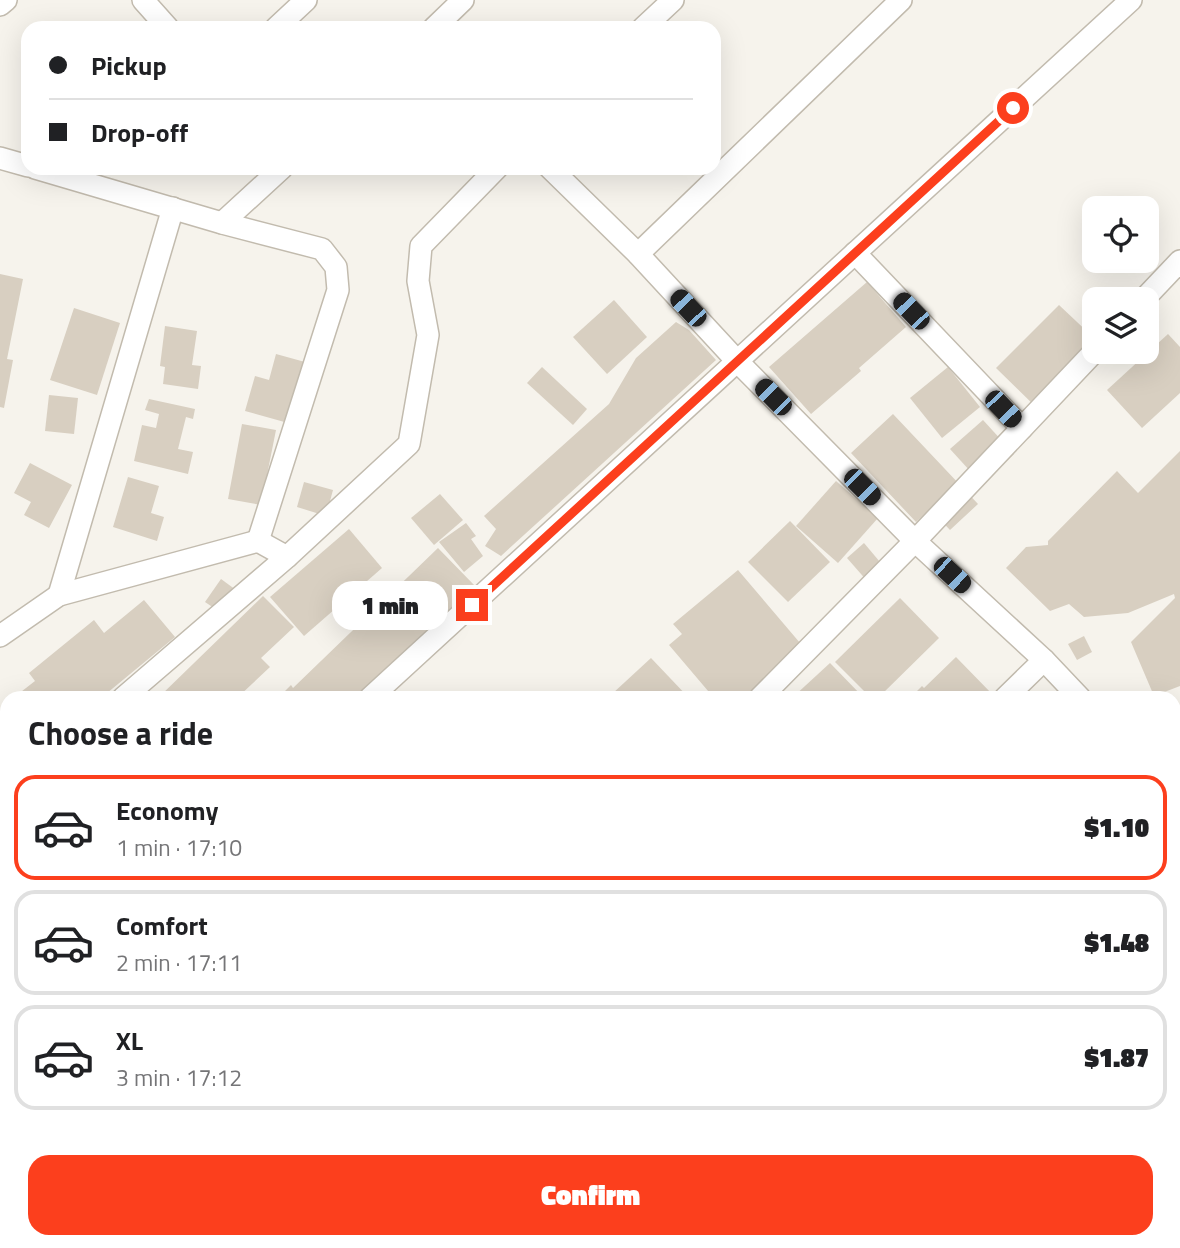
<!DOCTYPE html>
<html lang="en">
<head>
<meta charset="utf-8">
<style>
  body { margin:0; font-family:"Titillium Web",sans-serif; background:#f2f2f2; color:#202124; height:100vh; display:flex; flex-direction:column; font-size:26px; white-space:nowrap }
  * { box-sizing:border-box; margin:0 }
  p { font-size:23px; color:#757577 }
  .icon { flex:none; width:38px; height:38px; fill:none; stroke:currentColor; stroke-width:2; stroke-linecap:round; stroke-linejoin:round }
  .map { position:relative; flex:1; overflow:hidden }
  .panel { position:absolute; left:0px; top:691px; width:1181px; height:558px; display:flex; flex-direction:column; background:#fff; border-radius:21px 21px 0 0; box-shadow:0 7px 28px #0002 }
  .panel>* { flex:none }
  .hud { position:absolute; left:21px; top:21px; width:700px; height:154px; border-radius:21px; box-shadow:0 7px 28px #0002; display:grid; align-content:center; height:154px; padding:0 28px; background:#fff }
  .controls { position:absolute; left:1082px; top:196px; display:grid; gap:14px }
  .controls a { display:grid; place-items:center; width:77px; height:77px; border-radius:14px; background:#fff; box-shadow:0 7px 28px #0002; font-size:35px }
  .end { position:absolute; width:32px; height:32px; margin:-16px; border:9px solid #fc3f1d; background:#fff; box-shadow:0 0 0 4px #fff }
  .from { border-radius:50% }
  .bubble { position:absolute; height:49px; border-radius:21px; background:#fff; box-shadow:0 7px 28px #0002; font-size:23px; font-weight:800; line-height:49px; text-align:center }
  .car { position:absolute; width:21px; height:42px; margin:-21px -10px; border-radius:9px; box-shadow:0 0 5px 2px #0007; background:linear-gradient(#222 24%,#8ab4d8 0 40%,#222 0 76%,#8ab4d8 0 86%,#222 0) }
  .hud b { display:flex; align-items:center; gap:24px; height:66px; font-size:26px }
  .hud b+b { border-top:2px solid #e0e0e0 }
  .hud i { width:18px; height:18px; background:#202124 }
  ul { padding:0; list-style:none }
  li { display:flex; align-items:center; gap:21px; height:105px; margin:0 14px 10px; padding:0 14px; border:4px solid #e0e0e0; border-radius:21px }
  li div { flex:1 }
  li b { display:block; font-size:26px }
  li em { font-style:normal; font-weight:800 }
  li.selected { border-color:#fc3f1d }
  li>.icon { width:63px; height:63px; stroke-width:1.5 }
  h2 { padding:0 28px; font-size:32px; line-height:84px }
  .button { display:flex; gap:14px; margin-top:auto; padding:14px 28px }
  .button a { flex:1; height:80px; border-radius:21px; background:#fc3f1d; color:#fff; font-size:28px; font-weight:800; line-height:80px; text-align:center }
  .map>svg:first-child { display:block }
</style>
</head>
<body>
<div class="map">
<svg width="1180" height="1248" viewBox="0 0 1180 1248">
  <rect width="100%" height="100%" fill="#f6f3ec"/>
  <g fill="#d8cfc1">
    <polygon points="0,274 23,279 7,359 13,360 4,408 0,407"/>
    <polygon points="867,282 906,327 859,368 861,371 811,414 769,367"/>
    <polygon points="614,300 647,337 607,374 573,337"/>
    <polygon points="1059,305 1094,338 1094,352 1104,352 1043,414 996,368"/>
    <polygon points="74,308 120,323 97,395 50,380"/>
    <polygon points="676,322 689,330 716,360 501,556 485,546 496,529 484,516 609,404 636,358"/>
    <polygon points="165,326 197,331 192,365 201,366 198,389 163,384 165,367 160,366"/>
    <polygon points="1168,334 1180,347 1180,393 1142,428 1107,390"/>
    <polygon points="276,354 305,362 288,423 245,411 255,376 269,380"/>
    <polygon points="542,367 587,409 573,425 527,383"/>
    <polygon points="948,367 980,407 942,438 910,398"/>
    <polygon points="49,395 78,398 74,434 45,431"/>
    <polygon points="149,399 195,409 193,419 186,417 178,449 193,452 188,474 134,461 142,425 156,428 159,414 145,410"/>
    <polygon points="893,414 978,504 950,530 930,509 916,522 851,453"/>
    <polygon points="983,420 1014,454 981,483 950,449"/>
    <polygon points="242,424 276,430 261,505 228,499"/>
    <polygon points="1180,451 1180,686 1154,696 1131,642 1175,598 1174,594 1128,613 1084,617 1069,604 1050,611 1006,568 1026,547 1048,545 1048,541 1117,471 1138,493"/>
    <polygon points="30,463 72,485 49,528 24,515 31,502 14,493"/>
    <polygon points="128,477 159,486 151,513 164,517 157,541 113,527"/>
    <polygon points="836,481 878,518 838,563 796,526"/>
    <polygon points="304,482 333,490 326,516 297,507"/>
    <polygon points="440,494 463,520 434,545 411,518"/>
    <polygon points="790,521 830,562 788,602 748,562"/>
    <polygon points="466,523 476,536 471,539 483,556 464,572 439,542"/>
    <polygon points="349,529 382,568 304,636 270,597"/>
    <polygon points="864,543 885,568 868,582 847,558"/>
    <polygon points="438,548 475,586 359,698 278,698 291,685 293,688"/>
    <polygon points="738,570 806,650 749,698 714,698 669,645 682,634 673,624"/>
    <polygon points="221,579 236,590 220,612 205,602"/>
    <polygon points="263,596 294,627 261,658 270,667 237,698 158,698"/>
    <polygon points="900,598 939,638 878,698 871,698 835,662"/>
    <polygon points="144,600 175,637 101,698 20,698 17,695 35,681 29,673 94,620 104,633"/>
    <polygon points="1084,636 1092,652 1077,660 1068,644"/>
    <polygon points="956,657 993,695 990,698 910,698 922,686 924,688"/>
    <polygon points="651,658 689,698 616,698 612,694"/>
    <polygon points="830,663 864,698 792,698"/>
    <polygon points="7,707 7,775 0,781 0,731 7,726 0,718 0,713"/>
    <polygon points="1174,821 1180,827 1180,884 1174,877"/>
    <polygon points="7,856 7,929 0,935 0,862"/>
    <polygon points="1180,909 1180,976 1174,981 1174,914"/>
    <polygon points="7,946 7,1009 0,1015 0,952"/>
    <polygon points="1174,1091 1180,1098 1180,1145 1174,1150"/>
    <polygon points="1174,1226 1180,1231 1180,1248 1156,1248 1150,1242 1174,1242"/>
    <polygon points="54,1242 111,1242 106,1248 48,1248"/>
    <polygon points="116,1242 159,1242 163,1248 109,1248"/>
    <polygon points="177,1242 212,1242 207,1248 176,1248 179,1245"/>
    <polygon points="280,1242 314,1242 307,1248 285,1248"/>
    <polygon points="1006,1242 1104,1242 1097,1248 1011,1248"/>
  </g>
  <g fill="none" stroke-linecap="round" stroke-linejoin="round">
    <defs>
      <g id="street">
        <polyline points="143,0 168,28"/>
        <polyline points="0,5 6,0"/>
        <polyline points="276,28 306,0"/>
        <polyline points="434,28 463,0"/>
        <polyline points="643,28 673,0"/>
        <polyline points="0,158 28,166"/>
        <polyline points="35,168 222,223 322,249 336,267 338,290 258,541"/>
        <polyline points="550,168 638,254 737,361 915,541 1044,660 1080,698"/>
        <polyline points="222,223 282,168"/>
        <polyline points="855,253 1022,428"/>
        <polyline points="638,254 901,0"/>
        <polyline points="1144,299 1180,261"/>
        <polyline points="59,595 173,208"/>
        <polyline points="0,636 59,595 258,541 287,557"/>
        <polyline points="123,698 287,557 409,444 428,335 418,281 421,246 497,168"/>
        <polyline points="370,698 1131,0"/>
        <polyline points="760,698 915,541 1094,352"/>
        <polyline points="1005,698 1044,660"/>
        <polyline points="1174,801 1180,809"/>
        <polyline points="0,811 7,805"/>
        <polyline points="1174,1023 1180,1018"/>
        <polyline points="0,1044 7,1038"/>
        <polyline points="13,1248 18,1242"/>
        <polyline points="215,1248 221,1242"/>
      </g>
      <g id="secondary">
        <polyline points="967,1242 973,1248"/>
        <polyline points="375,1248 402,1242"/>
      </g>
    </defs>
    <use href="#street" stroke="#c2bbae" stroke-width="24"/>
    <use href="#secondary" stroke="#d6c79b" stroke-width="33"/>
    <polyline stroke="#c4b79f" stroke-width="4.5" stroke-dasharray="3.5 3.5" stroke-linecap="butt" points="731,1248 732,1242"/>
    <use href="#street" stroke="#fff" stroke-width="21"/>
    <use href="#secondary" stroke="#fff3cd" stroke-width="30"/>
  </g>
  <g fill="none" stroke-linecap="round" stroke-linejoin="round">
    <polyline stroke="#fc3f1d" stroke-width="9" points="472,605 1013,108"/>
  </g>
</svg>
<div class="controls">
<a><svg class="icon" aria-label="locate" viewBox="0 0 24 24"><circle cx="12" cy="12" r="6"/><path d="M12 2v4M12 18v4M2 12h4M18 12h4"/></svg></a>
<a><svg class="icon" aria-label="layers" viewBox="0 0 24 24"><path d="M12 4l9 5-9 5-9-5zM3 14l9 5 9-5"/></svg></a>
</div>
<i class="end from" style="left:1013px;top:108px"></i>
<i class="end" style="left:472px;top:605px"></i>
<div class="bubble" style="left:332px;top:581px;width:116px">1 min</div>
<i class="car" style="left:688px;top:308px;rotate:317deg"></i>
<i class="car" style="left:911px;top:311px;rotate:316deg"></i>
<i class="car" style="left:773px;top:397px;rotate:315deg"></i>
<i class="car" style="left:1003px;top:409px;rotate:136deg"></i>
<i class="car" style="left:862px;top:487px;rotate:135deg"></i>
<i class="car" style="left:952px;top:575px;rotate:133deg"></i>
<div class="hud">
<b><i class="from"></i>Pickup</b>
<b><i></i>Drop-off</b>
</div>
<section class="panel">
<h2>Choose a ride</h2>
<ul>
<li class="selected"><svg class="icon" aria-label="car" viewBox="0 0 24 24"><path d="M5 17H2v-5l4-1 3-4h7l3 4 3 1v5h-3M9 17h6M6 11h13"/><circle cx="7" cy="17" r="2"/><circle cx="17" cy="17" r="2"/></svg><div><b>Economy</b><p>1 min · 17:10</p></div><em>$1.10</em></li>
<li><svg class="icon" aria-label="car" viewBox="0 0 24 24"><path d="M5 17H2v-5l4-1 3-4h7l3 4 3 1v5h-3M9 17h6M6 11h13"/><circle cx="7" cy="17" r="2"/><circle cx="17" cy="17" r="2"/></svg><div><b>Comfort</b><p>2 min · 17:11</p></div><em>$1.48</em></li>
<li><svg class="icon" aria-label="car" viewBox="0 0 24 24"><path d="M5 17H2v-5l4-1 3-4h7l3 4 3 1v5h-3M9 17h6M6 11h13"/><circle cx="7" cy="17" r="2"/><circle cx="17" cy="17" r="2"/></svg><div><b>XL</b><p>3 min · 17:12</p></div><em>$1.87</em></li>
</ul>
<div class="button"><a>Confirm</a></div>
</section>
</div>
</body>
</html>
